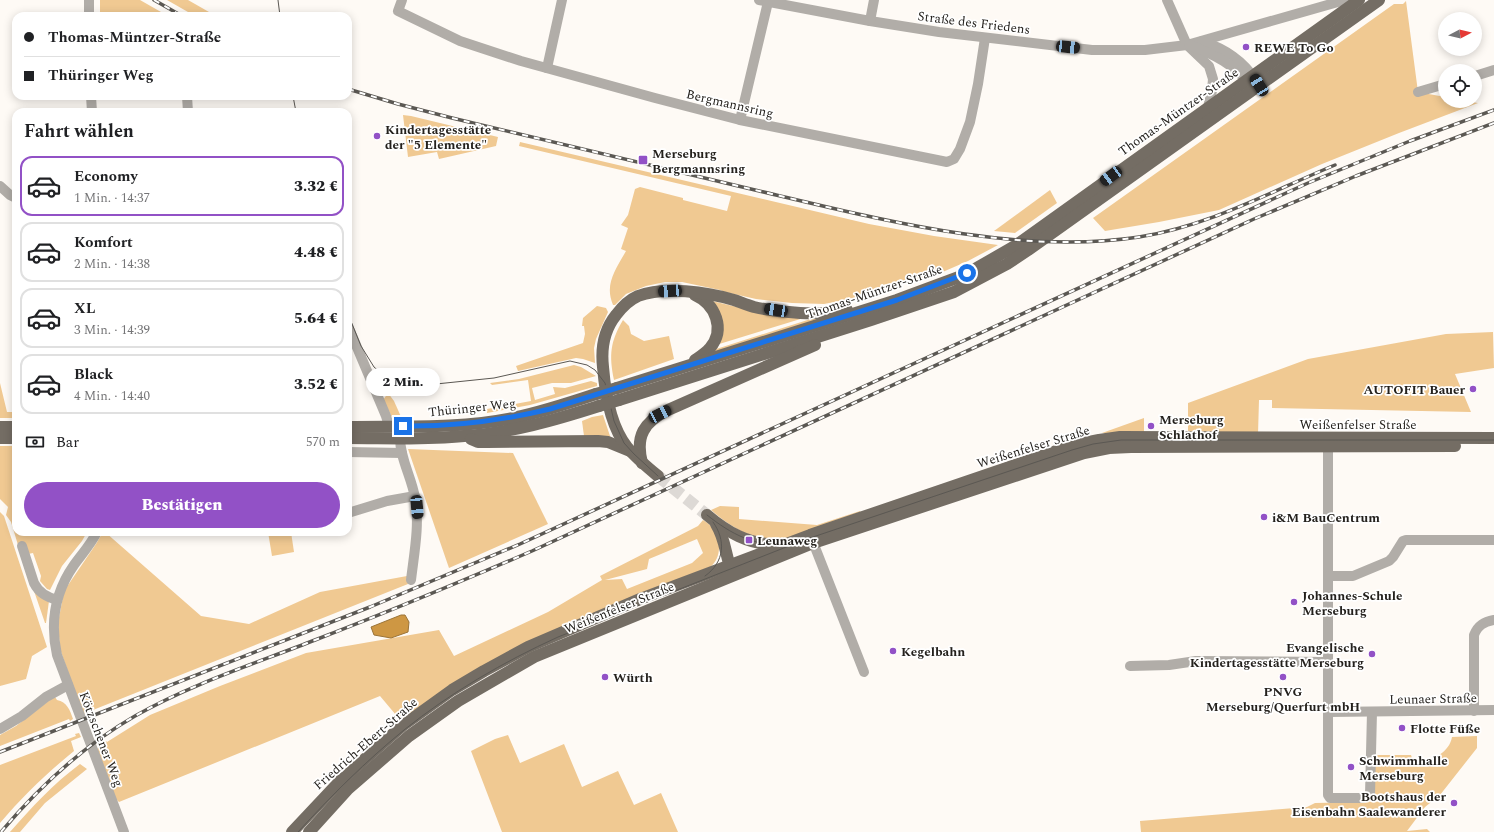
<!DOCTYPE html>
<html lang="de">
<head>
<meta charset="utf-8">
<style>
  body { margin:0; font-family:Spectral,serif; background:#f2f2f2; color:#202124; height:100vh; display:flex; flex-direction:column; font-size:15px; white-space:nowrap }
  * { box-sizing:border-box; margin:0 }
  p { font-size:13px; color:#757577 }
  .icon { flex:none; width:22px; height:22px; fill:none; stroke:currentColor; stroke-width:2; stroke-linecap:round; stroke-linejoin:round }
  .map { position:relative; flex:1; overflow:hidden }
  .side { position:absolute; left:12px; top:108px; width:340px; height:428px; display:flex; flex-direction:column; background:#fff; border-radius:12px; box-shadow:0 2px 10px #0003 }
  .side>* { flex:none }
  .guide { position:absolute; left:12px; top:12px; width:340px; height:88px; border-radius:12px; box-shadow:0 2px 10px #0003; display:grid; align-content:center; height:88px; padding:0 12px; background:#fff }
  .needle { width:26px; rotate:83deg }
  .controls { position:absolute; left:1438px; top:12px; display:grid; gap:8px }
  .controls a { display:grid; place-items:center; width:44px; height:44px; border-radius:50%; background:#fff; box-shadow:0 2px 10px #0003; font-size:20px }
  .end { position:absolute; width:18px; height:18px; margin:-9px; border:5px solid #1a73e8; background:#fff; box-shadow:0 0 0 2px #fff }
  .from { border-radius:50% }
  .bubble { position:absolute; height:28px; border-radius:14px; background:#fff; box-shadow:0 2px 10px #0003; font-size:13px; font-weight:800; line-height:28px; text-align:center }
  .car { position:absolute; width:12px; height:24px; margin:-12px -6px; border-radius:5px; box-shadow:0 0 3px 1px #0007; background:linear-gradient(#222 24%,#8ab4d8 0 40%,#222 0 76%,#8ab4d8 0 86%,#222 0) }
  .guide b { display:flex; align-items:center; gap:14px; height:38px; font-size:15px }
  .guide b+b { border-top:1px solid #e0e0e0 }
  .guide i { width:10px; height:10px; background:#202124 }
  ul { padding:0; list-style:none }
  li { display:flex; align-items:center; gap:12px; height:60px; margin:0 8px 6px; padding:0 4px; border:2px solid #e0e0e0; border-radius:12px }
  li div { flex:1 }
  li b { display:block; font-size:15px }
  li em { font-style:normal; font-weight:800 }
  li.current { border-color:#9251c6 }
  li>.icon { width:36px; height:36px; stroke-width:1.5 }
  h2 { padding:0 12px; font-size:18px; line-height:48px }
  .pay { display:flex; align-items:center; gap:10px; height:44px; padding:0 12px; font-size:15px }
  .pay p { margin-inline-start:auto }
  .primary-button { display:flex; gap:8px; margin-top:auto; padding:8px 12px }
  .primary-button a { flex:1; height:46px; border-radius:24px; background:#9251c6; color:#fff; font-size:16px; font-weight:800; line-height:46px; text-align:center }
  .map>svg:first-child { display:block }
</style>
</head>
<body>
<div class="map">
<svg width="1494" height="832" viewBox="0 0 1494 832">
  <rect width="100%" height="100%" fill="#fefaf5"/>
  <g fill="#f0c992" fill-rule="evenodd">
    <polygon points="100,0 140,0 168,16 100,16"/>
    <polygon points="167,0 188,0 216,16 195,16"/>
    <polygon points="1406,1 1418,92 1445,97 1445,101 1465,101 1478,103 1399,133 1322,164 1219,210 1159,222 1105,231 1093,218 1394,4 1403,4"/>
    <polygon points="403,115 411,116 498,137 496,146 439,159 437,152 408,157"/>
    <path d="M520 142 869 224 934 236 998 245 968 261 938 274 864 296 824 304 792 303 756 299 725 292 720 290 682 282H665L646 286 626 294 615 305H613C604 284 616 269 626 251L621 249 628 228 621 225 628 215 635 189 640 187 683 198V200L727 211 731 196 519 146Z"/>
    <polygon points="1050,190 1057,203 1015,233 994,231"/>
    <polygon points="712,301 762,313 807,317 716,345"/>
    <polygon points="597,306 606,308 608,312 596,339 594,348 595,363 583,359 576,358 518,371 516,366 583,343 585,334 584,326 582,326 583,318"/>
    <polygon points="829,316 709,356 713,350 817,317"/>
    <path d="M623 320 629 326 631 334 644 341 669 336 674 359 614 380C609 355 610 342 623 320Z"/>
    <polygon points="1493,332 1494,368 1455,374 1471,412 1272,408 1272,400 1259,400 1258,434 1188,433 1188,403 1308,359 1446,334"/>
    <polygon points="574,365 581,367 596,376 571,383 552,383 532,388 535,400 555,394 553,387 565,388 591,381 597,383 597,386 530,405 487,413 487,409 531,401 528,380 492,385 490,383 519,379"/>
    <polygon points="0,383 7,412 16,412 16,418 0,418"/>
    <polygon points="388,393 394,401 402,419 395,420 392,417 383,400"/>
    <polygon points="603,415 611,439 584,436 582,421 592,417"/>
    <polygon points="1144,418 1144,433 1102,433"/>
    <polygon points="0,446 16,446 16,532 87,532 82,541 62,566 50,590 47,589 40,581 41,576 33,553 28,554 18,545 11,522 6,515 8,507 0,499"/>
    <polygon points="408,449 513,453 548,524 449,568"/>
    <path d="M720 506 739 507V519L817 525 860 511 862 515 786 539C752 540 736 531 711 510Z"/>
    <polygon points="0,512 4,516 47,647 32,656 26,679 0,686"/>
    <path d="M703 520C707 522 710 525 713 528 721 539 722 558 710 567L639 594 401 721 380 696 119 802 116 799 97 749 106 741 107 742 150 715 220 686 306 653 439 630 454 656 548 612 602 580 600 576 698 526ZM697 539 703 553 692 563 627 589 622 579 605 580 647 569 649 559Z"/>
    <polygon points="103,532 105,532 201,616 249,624 320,592 407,576 408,584 83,714 60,649 58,623 64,591 96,544"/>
    <polygon points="268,532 291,532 294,552 272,556"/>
    <polygon points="34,591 49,601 46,623 45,623"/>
    <path d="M55 697 57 700C67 702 70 710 73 719L70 721 69 719 0 746V735L16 726 51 699Z"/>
    <path d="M79 733 81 737 71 741 74 751C47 773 23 796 0 823V765L76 736 75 734Z"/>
    <polygon points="508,735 520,763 564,744 582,787 618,771 634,805 661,793 678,832 502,832 471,751 495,739"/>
    <path d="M1477 736V748L1440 795 1425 807 1407 831 1427 829 1430 832H1141L1140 821 1307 807 1315 803 1363 802 1374 755H1411L1413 761 1417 766C1431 759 1449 754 1452 737Z"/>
    <path d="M80 764 87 769 45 803 20 832H10C32 807 53 784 80 764Z"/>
  </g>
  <polygon fill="#ce9743" stroke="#9b7438" points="401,615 405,615 409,622 408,632 391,638 374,635 371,627"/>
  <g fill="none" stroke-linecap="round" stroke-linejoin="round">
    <polyline stroke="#ddd9d5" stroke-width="12" stroke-dasharray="12 6" stroke-linecap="butt" points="658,476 707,515"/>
    <g stroke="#b1ada8" stroke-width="10">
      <polyline points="89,0 89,16"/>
      <polyline points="402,0 398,11 460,41 521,61 655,98 740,120 947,162 954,159 960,149 970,122 978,84 985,38"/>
      <polyline points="759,0 870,21 939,32 1092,50 1145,50 1187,45 1345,0"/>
      <polyline points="1167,0 1187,45 1209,66 1213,79 1212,91 1208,107"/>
      <polyline points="870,21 874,0"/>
      <path d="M1202 41C1225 49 1243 60 1257 82"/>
      <path d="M1189 45C1214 54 1235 65 1251 86"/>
      <polyline points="547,68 562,0"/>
      <polyline points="1475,76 1494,70"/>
      <polyline points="1418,92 1445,84"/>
      <polyline points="91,96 92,112"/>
      <polyline points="187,96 188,112"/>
      <polyline points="740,120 768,2"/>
      <polyline points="0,186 10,195 16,198"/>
      <polyline points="348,326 386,416 389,426"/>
      <path d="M400 438C400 459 412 478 415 498 420 524 414 554 411 580"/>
      <polyline points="1328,440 1328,795 1330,798 1363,798 1370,795 1372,712"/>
      <polyline points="348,452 402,453"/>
      <polyline points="348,513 387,501 415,496"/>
      <path d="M97 532C91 544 82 554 74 565 55 592 50 623 57 655L124 832"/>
      <polyline points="811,537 864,672"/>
      <path d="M22 546 34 583C39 593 47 597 57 600"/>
      <polyline points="1329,576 1353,576 1389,561 1393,557 1403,541 1406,540 1494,540"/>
      <polyline points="1130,666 1169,665 1196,661 1328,662"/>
      <path d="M1474 711V635C1478 625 1484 622 1494 620"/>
      <polyline points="1329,712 1494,710"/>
      <polyline points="0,729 22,716 46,697 68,685"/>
    </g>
    <g stroke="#746d64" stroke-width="12">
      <path d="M695 360C701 356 706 353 710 348 726 329 715 304 695 295"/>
      <polyline points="617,388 897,300 959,277 975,269 1015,246 1359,0"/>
      <polyline points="619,400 871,320 954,292 1007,264 1028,250 1379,0"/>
      <polyline points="0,427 16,427"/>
      <path d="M348 427C403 426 459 429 513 418 542 412 569 403 596 394"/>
      <polyline points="0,438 16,438"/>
      <path d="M348 438C387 438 426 440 464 436 511 433 555 420 599 406"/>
      <polyline points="471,439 478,442 487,442 598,441 608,442 630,451"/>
      <path d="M642 463C635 436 644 422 668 410L815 345"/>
      <path d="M658 476C647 467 636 458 627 447 611 427 605 391 603 367 601 349 604 330 616 315 622 307 629 300 638 296 664 286 707 292 734 300 740 302 747 305 754 307 781 313 819 316 847 310"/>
      <path d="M707 515C727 532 749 545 776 544"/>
      <path d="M716 524C726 540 725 555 732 572"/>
      <polyline points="292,832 340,781 402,726 452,690 484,671 528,647 640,599 810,535 1074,445 1099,440 1120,437 1494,438"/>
      <polyline points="309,832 348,789 409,736 458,701 534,657 813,543 1084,453 1109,448 1131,447 1455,446"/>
    </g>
    <g stroke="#5b5853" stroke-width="1">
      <polyline points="278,0 280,16"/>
      <polyline points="293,96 296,112"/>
      <polyline points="348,314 361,346 374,367 388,379 406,384 436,384 494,378 570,361 587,365 595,370 605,383 614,421 624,443 634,454 658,476"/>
      <path d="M707 515C731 534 755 547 786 544"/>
      <path d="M705 576C725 562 726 540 713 522"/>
      <path d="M298 832C331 796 366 761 404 730 450 693 503 662 558 637L804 540 1072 450 1093 444 1121 440H1494"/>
    </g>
    <defs>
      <g id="rail">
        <polyline points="154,0 182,16"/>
        <path d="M348 89 398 104 452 118C553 142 654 166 755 190 875 218 1015 256 1139 237 1209 226 1270 192 1335 165"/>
        <polyline points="0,752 370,607 520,544 1308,183 1410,141 1494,110"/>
        <path d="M1 832C39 787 83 746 135 716 191 684 254 664 315 640 388 612 460 582 532 551L1254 219 1356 176 1494 123"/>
      </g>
    </defs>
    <use href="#rail" stroke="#5b5853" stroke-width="3.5"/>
    <use href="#rail" stroke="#fff" stroke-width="2" stroke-dasharray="6" stroke-linecap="butt"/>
    <g stroke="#746d64" stroke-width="12">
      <polyline points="596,394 617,388"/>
      <polyline points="599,406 619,400"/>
    </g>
  </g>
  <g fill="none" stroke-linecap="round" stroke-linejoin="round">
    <path stroke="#1a73e8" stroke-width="5" d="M403 426C455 427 500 421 550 409L897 300 967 273"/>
  </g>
  <g fill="#9251c6" stroke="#fff" stroke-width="1.5">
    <circle cx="1246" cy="47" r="4"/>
    <circle cx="377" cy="136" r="4"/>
    <rect x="638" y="155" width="10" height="10" rx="2"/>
    <circle cx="1473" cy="389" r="4"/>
    <circle cx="1151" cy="426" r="4"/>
    <circle cx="1264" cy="517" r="4"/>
    <rect x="745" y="536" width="8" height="8" rx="2"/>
    <circle cx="1294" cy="602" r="4"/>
    <circle cx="893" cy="651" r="4"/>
    <circle cx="1372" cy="654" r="4"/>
    <circle cx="605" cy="677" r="4"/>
    <circle cx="1283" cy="677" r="4"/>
    <circle cx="1402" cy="728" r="4"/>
    <circle cx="1351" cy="767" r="4"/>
    <circle cx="1454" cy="803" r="4"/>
  </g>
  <g text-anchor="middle" stroke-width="3.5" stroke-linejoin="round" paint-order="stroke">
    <g font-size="13" fill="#24211d" stroke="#fff">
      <text transform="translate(974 22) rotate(7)" y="5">Straße des Friedens</text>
      <text transform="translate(730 103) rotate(13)" y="5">Bergmannsring</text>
      <text transform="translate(1178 111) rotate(-35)" y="5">Thomas-Müntzer-Straße</text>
      <text transform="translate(874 291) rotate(-19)" y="5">Thomas-Müntzer-Straße</text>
      <text transform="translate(472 407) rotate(-6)" y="5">Thüringer Weg</text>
      <text x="1358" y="429">Weißenfelser Straße</text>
      <text transform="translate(1033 446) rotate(-17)" y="5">Weißenfelser Straße</text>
      <text transform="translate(619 607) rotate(-22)" y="5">Weißenfelser Straße</text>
      <text transform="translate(1433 698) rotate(-1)" y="5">Leunaer Straße</text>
      <text transform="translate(102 739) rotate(69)" y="5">Kötzschener Weg</text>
      <text transform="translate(365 743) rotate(-41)" y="5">Friedrich-Ebert-Straße</text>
    </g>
    <g font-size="13" font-weight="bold" fill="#24211d" stroke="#fff" text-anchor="start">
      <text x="1254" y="52">REWE To Go</text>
      <text x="385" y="134">Kindertagesstätte<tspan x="385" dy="15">der "5 Elemente"</tspan></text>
      <text x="652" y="158">Merseburg<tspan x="652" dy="15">Bergmannsring</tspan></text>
      <text x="1465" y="394" text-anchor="end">AUTOFIT Bauer</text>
      <text x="1159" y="424">Merseburg<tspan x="1159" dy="15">Schlathof</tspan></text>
      <text x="1272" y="522">i&amp;M BauCentrum</text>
      <text x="757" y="545">Leunaweg</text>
      <text x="1302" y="600">Johannes-Schule<tspan x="1302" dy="15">Merseburg</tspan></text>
      <text x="1364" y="652" text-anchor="end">Evangelische<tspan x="1364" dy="15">Kindertagesstätte Merseburg</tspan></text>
      <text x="901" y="656">Kegelbahn</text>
      <text x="613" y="682">Würth</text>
      <text x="1283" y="696" text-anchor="middle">PNVG<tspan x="1283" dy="15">Merseburg/Querfurt mbH</tspan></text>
      <text x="1410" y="733">Flotte Füße</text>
      <text x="1359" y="765">Schwimmhalle<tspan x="1359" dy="15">Merseburg</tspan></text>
      <text x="1446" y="801" text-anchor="end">Bootshaus der<tspan x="1446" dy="15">Eisenbahn Saalewanderer</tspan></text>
    </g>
  </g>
</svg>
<div class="controls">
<a><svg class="needle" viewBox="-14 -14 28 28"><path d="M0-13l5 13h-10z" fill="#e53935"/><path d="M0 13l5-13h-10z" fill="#757577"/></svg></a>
<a><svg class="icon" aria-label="locate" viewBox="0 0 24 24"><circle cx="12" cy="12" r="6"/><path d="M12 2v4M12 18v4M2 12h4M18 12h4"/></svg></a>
</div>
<i class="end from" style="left:967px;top:273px"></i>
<i class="end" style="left:403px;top:426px"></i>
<div class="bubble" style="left:366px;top:368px;width:74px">2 Min.</div>
<i class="car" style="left:1068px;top:47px;rotate:96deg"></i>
<i class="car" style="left:1259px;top:85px;rotate:328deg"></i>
<i class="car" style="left:1111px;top:176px;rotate:234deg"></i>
<i class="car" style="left:670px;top:291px;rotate:266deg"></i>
<i class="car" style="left:776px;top:310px;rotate:279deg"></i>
<i class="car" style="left:660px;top:414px;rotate:64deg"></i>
<i class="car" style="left:417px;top:507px;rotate:175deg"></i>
<div class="guide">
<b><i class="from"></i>Thomas-Müntzer-Straße</b>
<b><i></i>Thüringer Weg</b>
</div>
<section class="side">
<h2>Fahrt wählen</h2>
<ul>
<li class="current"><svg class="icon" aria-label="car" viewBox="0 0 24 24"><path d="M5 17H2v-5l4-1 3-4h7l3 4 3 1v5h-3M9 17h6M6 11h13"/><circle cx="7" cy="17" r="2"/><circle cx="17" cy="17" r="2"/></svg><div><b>Economy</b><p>1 Min. · 14:37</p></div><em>3.32 €</em></li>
<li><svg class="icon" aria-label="car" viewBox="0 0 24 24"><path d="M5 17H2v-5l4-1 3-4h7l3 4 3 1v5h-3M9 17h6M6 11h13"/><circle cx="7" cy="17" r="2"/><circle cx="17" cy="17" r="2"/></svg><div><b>Komfort</b><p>2 Min. · 14:38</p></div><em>4.48 €</em></li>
<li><svg class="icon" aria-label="car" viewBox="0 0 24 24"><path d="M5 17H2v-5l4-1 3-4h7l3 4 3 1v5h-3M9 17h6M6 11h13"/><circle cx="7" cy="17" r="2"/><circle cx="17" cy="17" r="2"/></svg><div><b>XL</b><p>3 Min. · 14:39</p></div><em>5.64 €</em></li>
<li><svg class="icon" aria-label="car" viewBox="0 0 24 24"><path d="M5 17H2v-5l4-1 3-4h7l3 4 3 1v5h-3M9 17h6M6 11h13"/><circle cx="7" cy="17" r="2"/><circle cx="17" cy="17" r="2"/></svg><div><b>Black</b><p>4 Min. · 14:40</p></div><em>3.52 €</em></li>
</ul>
<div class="pay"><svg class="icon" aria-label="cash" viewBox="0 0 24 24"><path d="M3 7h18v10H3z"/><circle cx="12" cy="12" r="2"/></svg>Bar<p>570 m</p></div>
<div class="primary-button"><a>Bestätigen</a></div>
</section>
</div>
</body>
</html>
